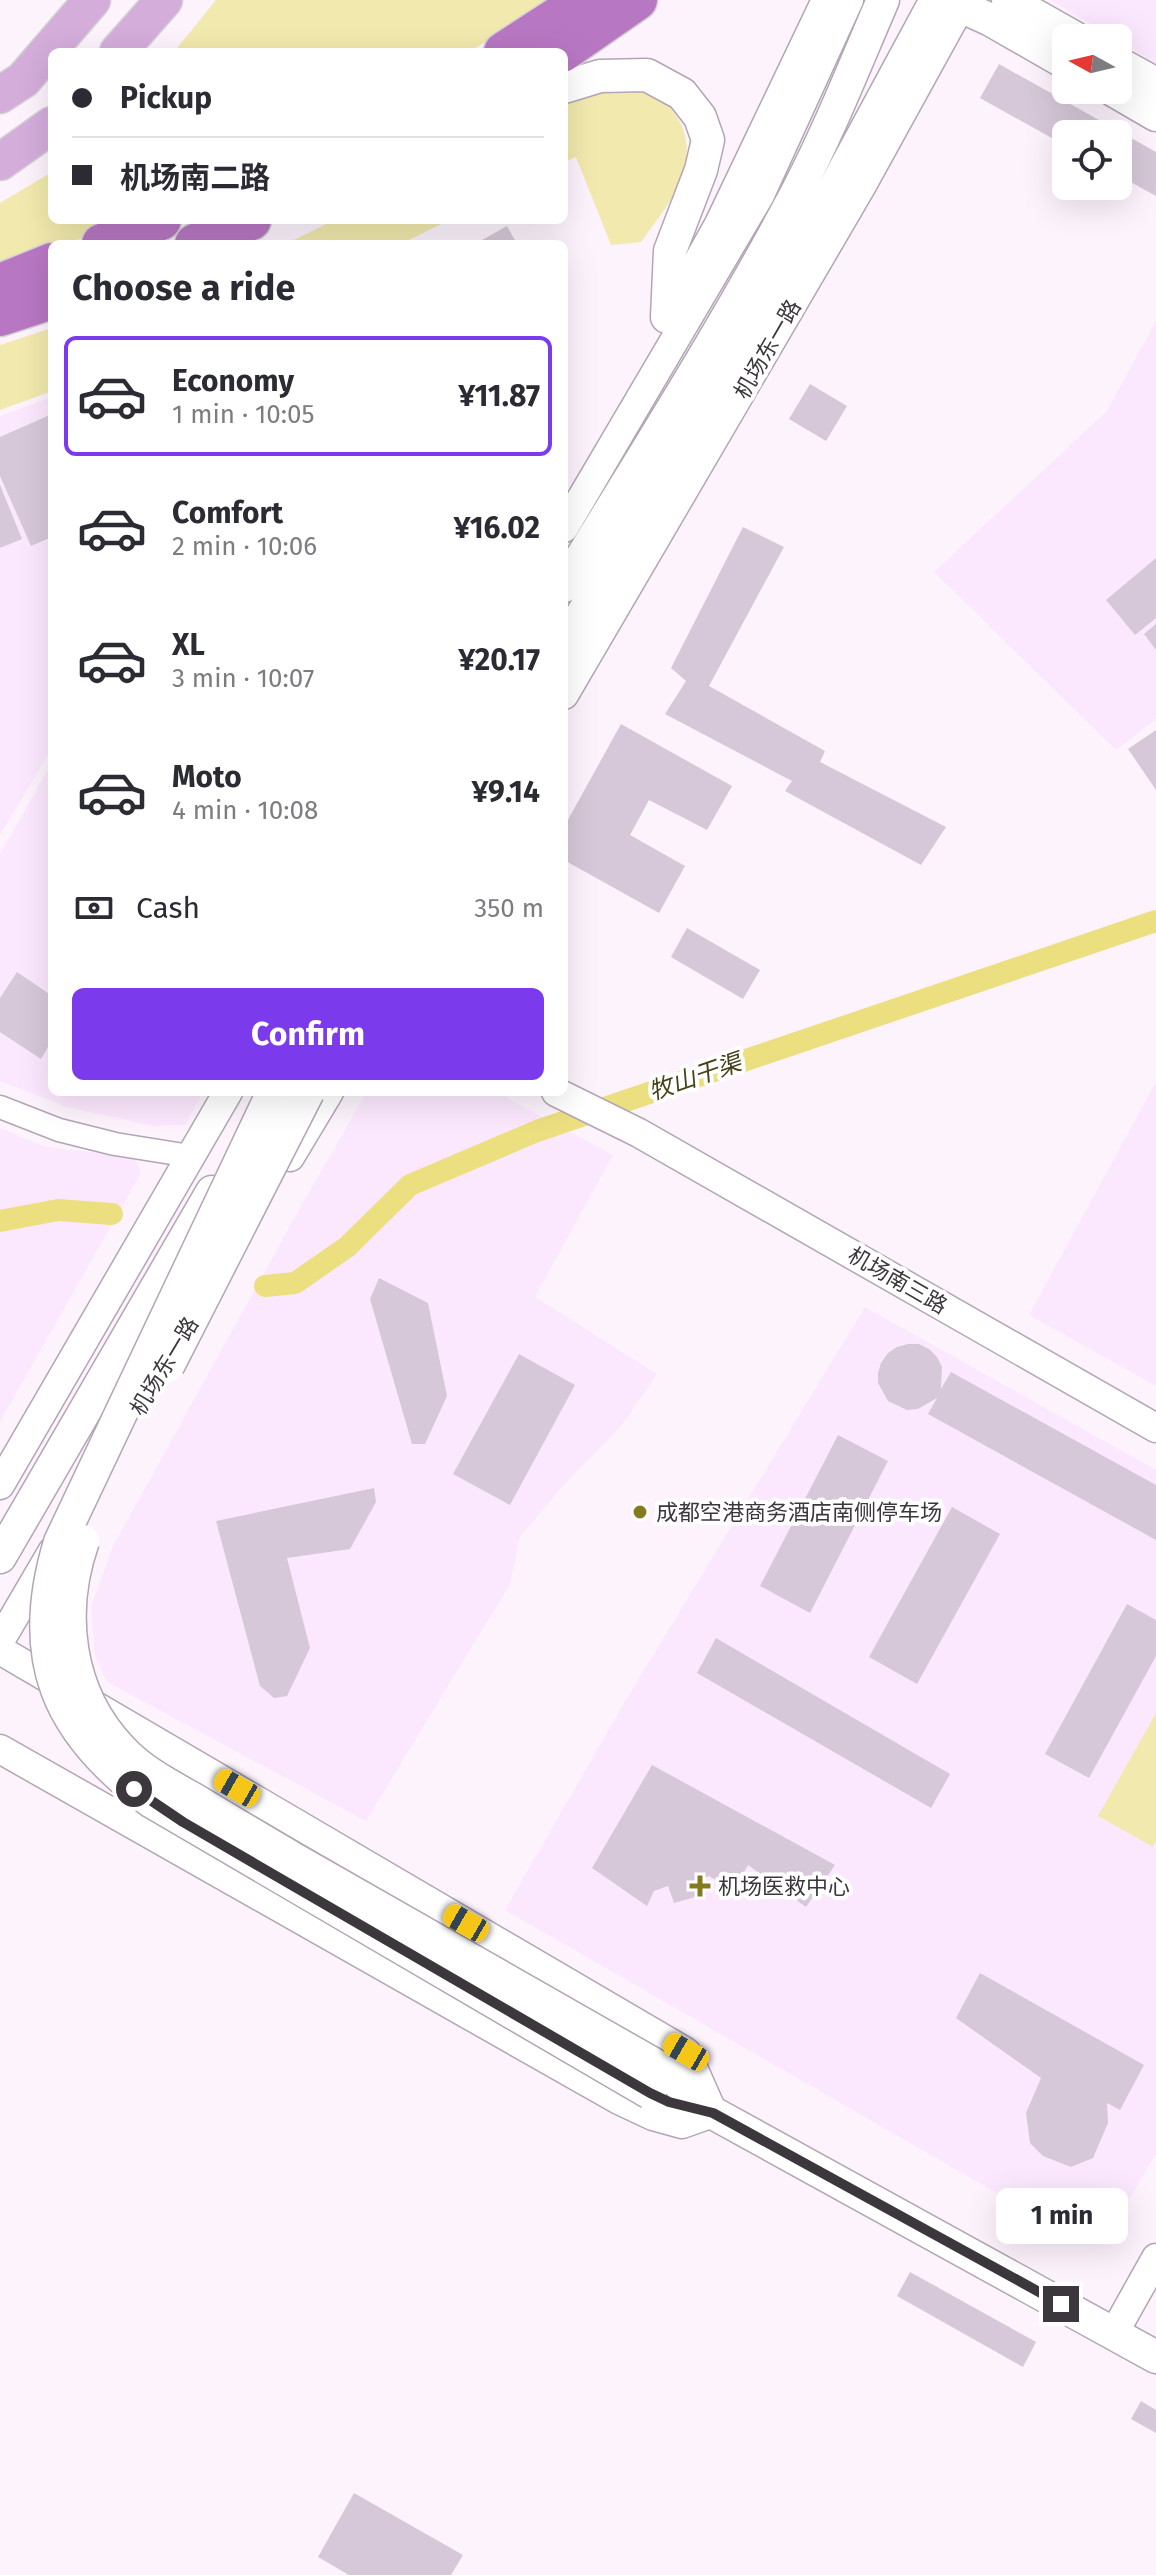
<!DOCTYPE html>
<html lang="en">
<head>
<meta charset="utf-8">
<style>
  body { margin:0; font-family:"Fira Sans","Noto Sans SC",sans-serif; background:#f7f7f7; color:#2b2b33; height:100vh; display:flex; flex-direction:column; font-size:30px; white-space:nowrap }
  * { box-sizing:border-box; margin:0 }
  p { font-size:26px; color:#7c7c81 }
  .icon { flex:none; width:44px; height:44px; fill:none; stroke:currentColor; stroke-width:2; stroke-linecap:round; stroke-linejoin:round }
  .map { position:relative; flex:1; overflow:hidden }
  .details { position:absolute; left:48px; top:240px; width:520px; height:856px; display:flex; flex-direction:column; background:#fff; border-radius:12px; box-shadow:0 8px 32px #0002 }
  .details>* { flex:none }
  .hud { position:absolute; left:48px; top:48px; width:520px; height:176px; border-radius:12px; box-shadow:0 8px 32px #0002; display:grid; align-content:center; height:176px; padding:0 24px; background:#fff }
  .needle { width:52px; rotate:278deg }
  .tools { position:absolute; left:1052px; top:24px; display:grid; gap:16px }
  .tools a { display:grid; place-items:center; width:80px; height:80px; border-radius:12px; background:#fff; box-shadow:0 8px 32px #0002; font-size:40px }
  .end { position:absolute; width:36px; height:36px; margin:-18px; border:10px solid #3c363d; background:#fff; box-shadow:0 0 0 4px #fff }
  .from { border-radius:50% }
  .bubble { position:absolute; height:56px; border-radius:12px; background:#fff; box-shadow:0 8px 32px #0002; font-size:26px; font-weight:700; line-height:56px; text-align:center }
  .car { position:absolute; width:24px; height:48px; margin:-24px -12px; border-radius:10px; box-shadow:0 0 6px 2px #0007; background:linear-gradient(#f5c518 24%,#345 0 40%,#f5c518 0 76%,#345 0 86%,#f5c518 0) }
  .hud b { display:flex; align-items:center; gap:28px; height:76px; font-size:30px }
  .hud b+b { border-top:2px solid #e1e1e2 }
  .hud i { width:20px; height:20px; background:#2b2b33 }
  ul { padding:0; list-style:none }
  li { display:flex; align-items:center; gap:24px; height:120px; margin:0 16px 12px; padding:0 8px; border:4px solid transparent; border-radius:12px }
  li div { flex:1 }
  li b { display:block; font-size:30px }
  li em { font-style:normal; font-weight:700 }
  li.current { border-color:#7c3aed }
  li>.icon { width:72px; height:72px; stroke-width:1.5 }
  h2 { padding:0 24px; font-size:36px; line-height:96px }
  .pay { display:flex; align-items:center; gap:20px; height:88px; padding:0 24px; font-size:30px }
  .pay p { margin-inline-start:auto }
  .cta { display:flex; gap:16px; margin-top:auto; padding:16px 24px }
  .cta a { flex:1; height:92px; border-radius:12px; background:#7c3aed; color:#fff; font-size:32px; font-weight:700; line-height:92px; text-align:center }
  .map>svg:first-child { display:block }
</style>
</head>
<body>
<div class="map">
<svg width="1156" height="2575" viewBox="0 0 1156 2575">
  <rect width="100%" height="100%" fill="#fcf3fd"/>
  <g fill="#fce8fe">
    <polygon points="1051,0 1156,0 1156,63 1118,41 1118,38 1114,38"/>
    <polygon points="1156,321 1156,719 1116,750 934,572 1107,411"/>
    <polygon points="52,397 52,748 0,835 0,416"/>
    <polygon points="52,763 52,1092 203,1092 185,1125 154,1126 67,1107 0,1081 0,854"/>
    <polygon points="1156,1082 1156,1386 1029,1315"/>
    <polygon points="369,1092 496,1092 613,1155 535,1297 657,1374 622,1425 562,1487 520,1537 510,1584 366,1821 107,1682 95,1655 91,1607 113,1546 301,1206 364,1097"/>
    <polygon points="0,1128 46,1147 135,1157 141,1173 0,1422"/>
    <polygon points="865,1307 1156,1470 1156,2154 1125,2206 1049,2223 505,1910 624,1703"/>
  </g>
  <g fill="#f1e9ad">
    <polygon points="216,0 547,0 470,52 174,52"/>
    <path d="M624 87C649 92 666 97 679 120 703 166 667 206 641 242L611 245 576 157 564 162V102L594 92Z"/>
    <polygon points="52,172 52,220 130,220 67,244 52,244 0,269 0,203"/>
    <polygon points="334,220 449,220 401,244 286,244"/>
    <polygon points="52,328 52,391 0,410 0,345"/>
    <polygon points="1156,1713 1156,1841 1153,1847 1098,1816"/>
  </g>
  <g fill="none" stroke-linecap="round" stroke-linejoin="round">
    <g stroke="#ecdf80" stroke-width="22">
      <polyline points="0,1221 58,1210 112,1214"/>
      <polyline points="265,1286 295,1283 347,1247 410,1185 537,1131 1156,921"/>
    </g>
  </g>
  <g fill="#d6c8d8">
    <polygon points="999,64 1156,152 1156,196 1118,175 1118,134 1066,134 1066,146 980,98"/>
    <polygon points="507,226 517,244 475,244"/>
    <polygon points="810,384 847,406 826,441 789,419"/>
    <polygon points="52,414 52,537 31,546 0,476 0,437"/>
    <polygon points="0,485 22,539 0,548"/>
    <polygon points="743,527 784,547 709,686 825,751 820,762 946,827 921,865 785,791 792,781 665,714 686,681 671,668"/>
    <polygon points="1156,558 1156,618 1135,635 1106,600"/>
    <polygon points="1156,624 1156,650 1144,634"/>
    <polygon points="621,724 732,786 707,830 649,800 630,835 685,866 659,913 564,860 564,827"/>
    <polygon points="1156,730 1156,790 1128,749"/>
    <polygon points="687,928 760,970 743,999 671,957"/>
    <polygon points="17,972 52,996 52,1040 41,1059 0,1032 0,998"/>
    <polygon points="379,1278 428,1303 447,1396 425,1444 412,1444 370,1299"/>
    <polygon points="908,1344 919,1344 929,1349 937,1357 942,1367 941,1389 951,1372 1156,1485 1156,1540 928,1414 937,1398 918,1409 907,1410 888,1401 878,1383 878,1373 881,1363 888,1353 897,1347"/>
    <polygon points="519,1354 575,1385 510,1505 453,1474"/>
    <polygon points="838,1435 888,1461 810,1613 760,1586"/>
    <polygon points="374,1488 376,1502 350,1549 287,1558 310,1648 287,1696 274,1698 260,1686 216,1521"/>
    <polygon points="952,1507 1000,1534 917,1684 869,1657"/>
    <polygon points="1127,1604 1156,1620 1156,1656 1089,1778 1045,1754"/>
    <polygon points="716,1638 950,1774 931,1808 697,1673"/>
    <polygon points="652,1765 835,1865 806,1907 748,1865 734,1891 709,1876 694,1881 699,1896 674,1903 668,1886 654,1891 647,1906 592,1868"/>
    <polygon points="980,1973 1144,2065 1120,2110 1107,2103 1108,2123 1093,2158 1071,2167 1043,2156 1030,2143 1026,2113 1041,2078 956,2018"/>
    <polygon points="910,2272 1036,2342 1023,2367 897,2296"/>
    <polygon points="1141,2401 1156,2410 1156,2433 1131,2419"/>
    <polygon points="354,2493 463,2555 451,2575 349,2575 318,2557"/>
  </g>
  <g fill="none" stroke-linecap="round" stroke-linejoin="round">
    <defs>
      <polyline id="minor" points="0,1107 59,1130 115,1144 190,1156"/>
      <g id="tertiary">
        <polyline points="667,317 719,224 826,0"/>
        <polyline points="564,528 760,195 849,0"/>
        <polyline points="564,695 861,187 964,0"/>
        <polyline points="556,1092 639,1133 1156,1428"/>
        <polyline points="290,1157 329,1092"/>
        <polyline points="0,1485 228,1092"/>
        <polyline points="0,1641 52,1552"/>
        <polyline points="0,1650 686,2052 713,2113 682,2124 653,2116 619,2100 0,1749"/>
        <polyline points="1114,2333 1156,2258"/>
      </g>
      <g id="secondary">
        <polyline points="1008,0 1075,38"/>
        <polyline points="960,6 991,20 1066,63"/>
        <polyline points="1118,63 1156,84"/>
        <polyline points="564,87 600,76 647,75 682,94 700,117 708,140 701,170 670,251 667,317"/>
        <polyline points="1113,90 1156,115"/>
        <path d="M564 586C643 456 725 328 796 194 829 131 855 65 883 0"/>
        <polyline points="564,645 820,215 936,0"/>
        <polyline points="0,1557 212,1192"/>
        <polyline points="662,2069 713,2113 1156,2357"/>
      </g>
      <g id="primary">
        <polyline points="118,52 164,0"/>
        <polyline points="0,95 23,80 92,0"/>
        <polyline points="0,162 52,125"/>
      </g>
      <g id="motorway">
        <polyline points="504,52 584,0"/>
        <polyline points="562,52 637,0"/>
        <polyline points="102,244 161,220"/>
        <polyline points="195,244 251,220"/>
        <polyline points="0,284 52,263"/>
        <polyline points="0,316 52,299"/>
      </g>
    </defs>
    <use href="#minor" stroke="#b3a5b5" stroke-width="25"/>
    <use href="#tertiary" stroke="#b3a5b5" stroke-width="31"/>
    <use href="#secondary" stroke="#b3a5b5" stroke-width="35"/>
    <use href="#primary" stroke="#d4d3d4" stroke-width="39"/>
    <use href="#motorway" stroke="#d4d3d4" stroke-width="43"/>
    <use href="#minor" stroke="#fff" stroke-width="22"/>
    <use href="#tertiary" stroke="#fff" stroke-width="28"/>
    <use href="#secondary" stroke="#fff" stroke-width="32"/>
    <use href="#primary" stroke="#d4addb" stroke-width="36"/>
    <use href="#motorway" stroke="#b877c3" stroke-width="40"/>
    <defs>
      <g id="secondary-bridge">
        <path d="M273 1092 60 1542C25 1658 56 1732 152 1802L650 2093"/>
        <polyline points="168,1366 308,1092"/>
        <path d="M83 1541C58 1612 67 1692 121 1749 141 1771 170 1786 195 1800 228 1820 261 1840 294 1859 417 1929 539 1999 662 2069"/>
      </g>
    </defs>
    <use href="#secondary-bridge" stroke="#b3a5b5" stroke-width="35" stroke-linecap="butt"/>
    <use href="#secondary-bridge" stroke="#fff" stroke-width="32"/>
  </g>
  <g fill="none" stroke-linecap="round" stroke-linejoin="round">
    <polyline stroke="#3c363d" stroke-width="10" points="134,1789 183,1822 650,2093 669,2102 713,2113 1061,2304"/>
  </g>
  <g fill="#867a1f" stroke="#fff" stroke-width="3">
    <circle cx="640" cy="1512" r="8"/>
    <path d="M696 1874h8v8h8v8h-8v8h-8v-8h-8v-8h8z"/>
  </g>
  <g text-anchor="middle" stroke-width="8" stroke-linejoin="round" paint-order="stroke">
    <g font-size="22" fill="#3c363d" stroke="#fff">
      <text transform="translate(767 349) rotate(-60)" y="8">机场东一路</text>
      <text transform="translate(898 1280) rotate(30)" y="8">机场南三路</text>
      <text transform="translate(164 1366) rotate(-59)" y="8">机场东一路</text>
    </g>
    <g font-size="22" fill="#3c363d" stroke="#fff" text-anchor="start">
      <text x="656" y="1520">成都空港商务酒店南侧停车场</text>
      <text x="718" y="1894">机场医救中心</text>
    </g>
    <g font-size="24" font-style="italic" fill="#474119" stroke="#fff">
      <text transform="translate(695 1077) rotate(-19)" y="8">牧山干渠</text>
    </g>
  </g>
</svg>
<div class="tools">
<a><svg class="needle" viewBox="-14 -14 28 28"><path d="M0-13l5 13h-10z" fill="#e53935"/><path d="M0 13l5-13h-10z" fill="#7c7c81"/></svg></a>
<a><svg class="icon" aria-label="locate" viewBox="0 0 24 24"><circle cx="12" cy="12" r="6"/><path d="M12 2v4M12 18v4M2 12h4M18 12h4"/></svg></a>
</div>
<i class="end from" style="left:134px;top:1789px"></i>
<i class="end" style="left:1061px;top:2304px"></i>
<div class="bubble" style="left:996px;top:2188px;width:132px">1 min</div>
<i class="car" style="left:237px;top:1788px;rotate:300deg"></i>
<i class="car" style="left:466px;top:1923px;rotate:300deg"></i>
<i class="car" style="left:686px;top:2052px;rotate:300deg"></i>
<div class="hud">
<b><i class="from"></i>Pickup</b>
<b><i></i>机场南二路</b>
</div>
<section class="details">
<h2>Choose a ride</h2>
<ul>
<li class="current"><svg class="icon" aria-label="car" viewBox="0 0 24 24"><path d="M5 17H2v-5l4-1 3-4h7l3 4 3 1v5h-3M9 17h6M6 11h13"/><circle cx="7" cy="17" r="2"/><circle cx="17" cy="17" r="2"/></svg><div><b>Economy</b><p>1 min · 10:05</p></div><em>¥11.87</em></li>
<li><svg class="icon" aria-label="car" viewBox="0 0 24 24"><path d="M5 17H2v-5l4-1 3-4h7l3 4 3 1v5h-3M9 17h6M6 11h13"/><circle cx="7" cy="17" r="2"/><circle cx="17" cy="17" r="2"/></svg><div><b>Comfort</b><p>2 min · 10:06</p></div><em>¥16.02</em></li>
<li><svg class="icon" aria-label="car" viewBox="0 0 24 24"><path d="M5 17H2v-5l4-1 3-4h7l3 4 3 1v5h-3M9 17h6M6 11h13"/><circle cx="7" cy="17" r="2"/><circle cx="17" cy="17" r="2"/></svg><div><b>XL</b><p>3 min · 10:07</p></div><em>¥20.17</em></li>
<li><svg class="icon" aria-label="car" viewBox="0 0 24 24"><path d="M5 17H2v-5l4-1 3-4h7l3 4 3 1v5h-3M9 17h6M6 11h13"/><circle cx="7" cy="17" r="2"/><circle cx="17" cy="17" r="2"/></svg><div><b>Moto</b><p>4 min · 10:08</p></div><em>¥9.14</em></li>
</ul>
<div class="pay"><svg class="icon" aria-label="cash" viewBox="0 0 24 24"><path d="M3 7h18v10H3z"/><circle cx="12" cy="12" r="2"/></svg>Cash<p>350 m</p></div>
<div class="cta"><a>Confirm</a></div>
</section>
</div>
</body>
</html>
